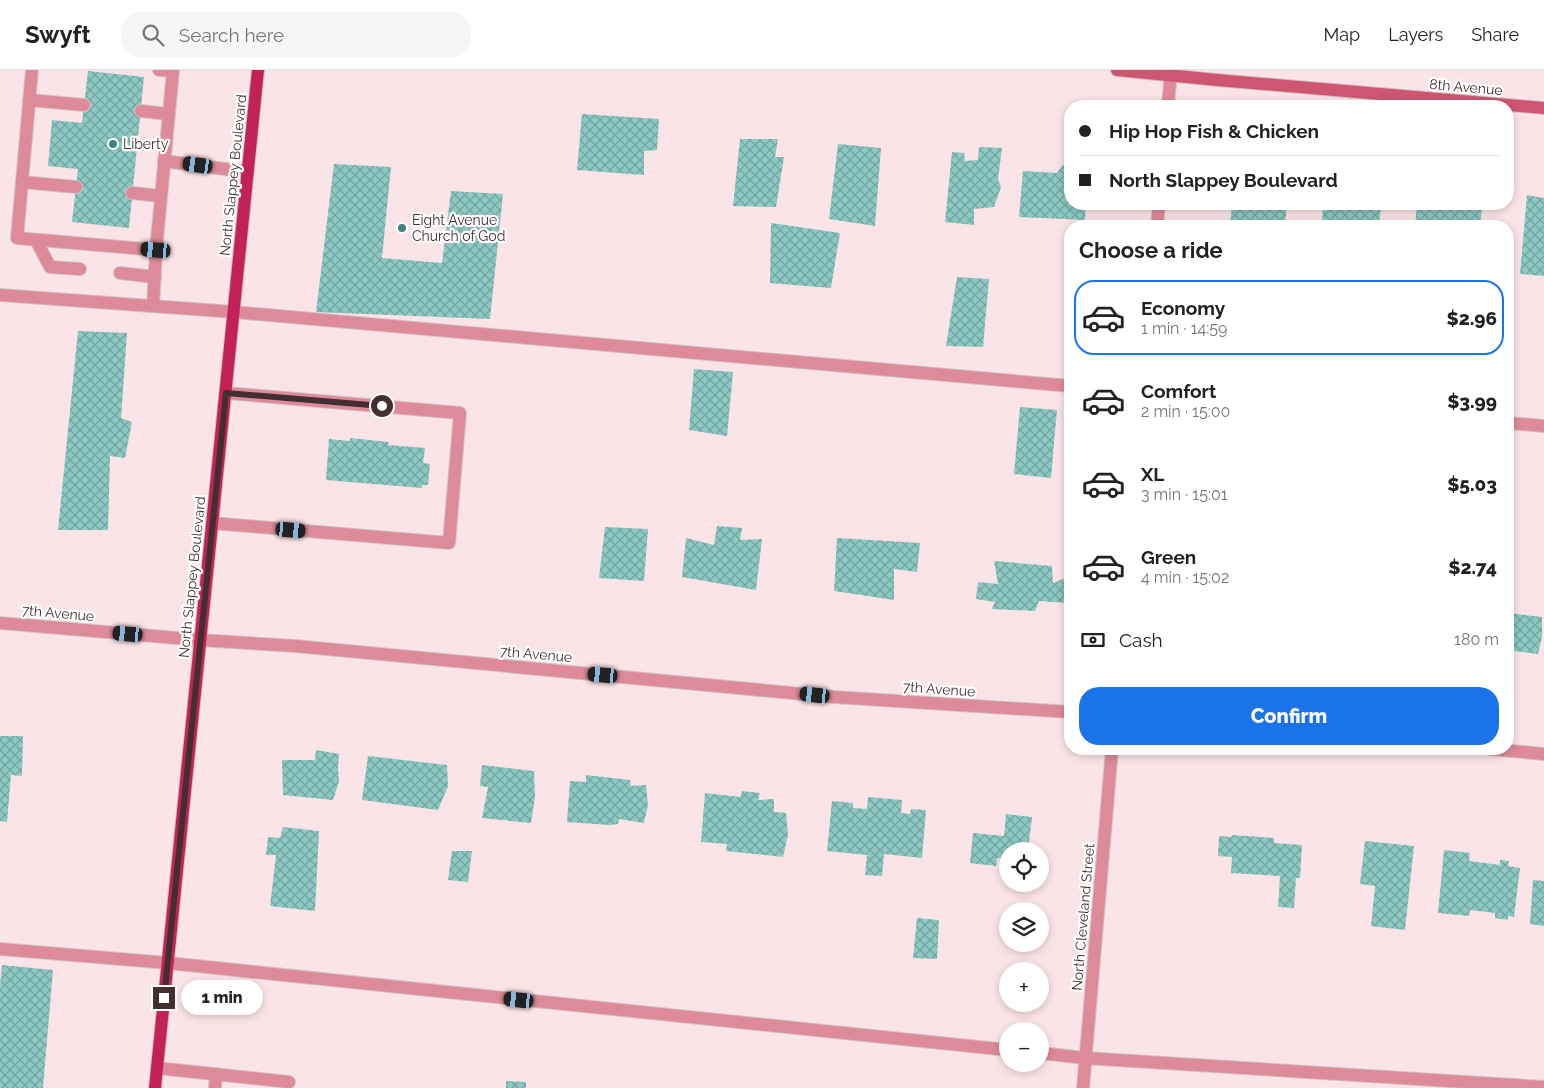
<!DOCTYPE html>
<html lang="en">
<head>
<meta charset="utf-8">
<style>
  body { margin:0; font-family:Raleway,sans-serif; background:#f6f6f6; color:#222; height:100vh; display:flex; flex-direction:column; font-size:19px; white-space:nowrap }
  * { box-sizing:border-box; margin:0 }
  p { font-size:16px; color:#767676 }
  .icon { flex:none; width:28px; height:28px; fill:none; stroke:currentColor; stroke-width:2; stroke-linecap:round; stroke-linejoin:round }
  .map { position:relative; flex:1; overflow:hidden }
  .sheet { position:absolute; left:1064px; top:150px; width:450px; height:535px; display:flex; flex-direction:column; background:#fff; border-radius:20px; box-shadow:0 2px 8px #0003 }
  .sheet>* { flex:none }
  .top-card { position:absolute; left:1064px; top:30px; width:450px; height:110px; border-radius:20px; box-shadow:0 2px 8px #0003; display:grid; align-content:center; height:110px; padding:0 15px; background:#fff }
  .controls { position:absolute; left:999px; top:772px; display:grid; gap:10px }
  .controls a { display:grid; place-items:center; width:50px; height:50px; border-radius:50%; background:#fff; box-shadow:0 2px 8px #0003; font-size:25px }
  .end { position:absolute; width:22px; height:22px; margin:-11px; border:6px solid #432e31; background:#fff; box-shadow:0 0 0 2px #fff }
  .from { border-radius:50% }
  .bubble { position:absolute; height:35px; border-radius:18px; background:#fff; box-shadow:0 2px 8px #0003; font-size:16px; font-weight:800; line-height:35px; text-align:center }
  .car { position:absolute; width:15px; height:30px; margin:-15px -8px; border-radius:6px; box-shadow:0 0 4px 1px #0007; background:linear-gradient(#222 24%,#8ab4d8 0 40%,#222 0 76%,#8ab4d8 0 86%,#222 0) }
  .top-card b { display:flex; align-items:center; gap:18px; height:48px; font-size:19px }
  .top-card b+b { border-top:1px solid #e0e0e0 }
  .top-card i { width:12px; height:12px; background:#222 }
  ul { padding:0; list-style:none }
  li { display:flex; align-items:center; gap:15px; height:75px; margin:0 10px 8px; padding:0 5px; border:2px solid transparent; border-radius:20px }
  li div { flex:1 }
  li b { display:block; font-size:19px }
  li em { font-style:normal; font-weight:800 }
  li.selected { border-color:#1a73e8 }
  li>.icon { width:45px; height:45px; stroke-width:1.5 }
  h2 { padding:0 15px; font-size:22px; line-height:60px }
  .pay { display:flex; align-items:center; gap:12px; height:55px; padding:0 15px; font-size:19px }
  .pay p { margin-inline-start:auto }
  .action { display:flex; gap:10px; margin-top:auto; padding:10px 15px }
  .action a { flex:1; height:58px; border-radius:20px; background:#1a73e8; color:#fff; font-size:20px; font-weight:800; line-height:58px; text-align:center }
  header { display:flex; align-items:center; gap:30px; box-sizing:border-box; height:70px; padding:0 25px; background:#fff; border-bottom:1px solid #e0e0e0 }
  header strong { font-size:24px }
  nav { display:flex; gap:28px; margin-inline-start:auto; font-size:18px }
  .search { width:350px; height:45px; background:#f6f6f6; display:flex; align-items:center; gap:12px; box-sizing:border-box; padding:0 18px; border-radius:20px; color:#767676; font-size:19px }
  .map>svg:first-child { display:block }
</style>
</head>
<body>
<header>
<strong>Swyft</strong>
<div class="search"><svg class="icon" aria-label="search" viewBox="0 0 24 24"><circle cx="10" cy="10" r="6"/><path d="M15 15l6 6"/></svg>Search here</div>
<nav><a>Map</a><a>Layers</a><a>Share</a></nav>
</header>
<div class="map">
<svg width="1544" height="1018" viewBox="0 0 1544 1018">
  <defs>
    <pattern id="building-cross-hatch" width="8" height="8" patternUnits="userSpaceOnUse" patternTransform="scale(1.25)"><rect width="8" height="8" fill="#8cc9c3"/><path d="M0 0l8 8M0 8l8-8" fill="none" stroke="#74a49f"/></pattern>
  </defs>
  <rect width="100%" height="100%" fill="#fae4e7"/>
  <g fill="url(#building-cross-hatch)">
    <polygon points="88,1 144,7 129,158 72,152 78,99 48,96 52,50 82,53"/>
    <polygon points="582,44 659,49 657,80 644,81 644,105 577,100"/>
    <polygon points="740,69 778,69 775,87 784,87 776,137 733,136"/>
    <polygon points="838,74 881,78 875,156 829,149"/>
    <polygon points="979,77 1002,78 998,109 1001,117 994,137 974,139 974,155 945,152 952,82 964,83 965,91 978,90"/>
    <polygon points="334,94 391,97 382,188 442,193 451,121 503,124 490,249 316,242"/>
    <polygon points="1063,95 1070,97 1070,134 1086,134 1085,150 1019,147 1023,101 1057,103"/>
    <polygon points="1527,125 1544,128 1544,206 1520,204"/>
    <polygon points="1232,134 1287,134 1285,153 1265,151 1265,156 1230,156"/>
    <polygon points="1323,134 1367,134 1367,138 1381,136 1379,156 1322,156"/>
    <polygon points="1417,134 1462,134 1482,137 1480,156 1415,156"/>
    <polygon points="771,153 840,163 831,218 770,213"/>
    <polygon points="957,207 989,209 983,277 946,276"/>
    <polygon points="78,261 127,263 121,348 132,352 125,388 110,386 108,460 58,460"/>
    <polygon points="694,299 733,302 727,366 689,360"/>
    <polygon points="1020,337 1057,340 1051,408 1014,404"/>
    <polygon points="350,368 389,372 388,375 425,378 423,393 430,394 428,415 422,415 422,418 326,410 329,369 350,371"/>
    <polygon points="717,456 742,458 740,470 762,469 756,520 682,507 686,468 714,475"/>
    <polygon points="605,457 648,459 644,511 599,508"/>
    <polygon points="837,468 920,473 917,502 894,499 894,530 834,521"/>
    <polygon points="994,491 1052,496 1053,513 1070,506 1068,533 1039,531 1035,541 992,539 995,532 976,529 978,512 998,514"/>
    <polygon points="1508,543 1542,547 1542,566 1538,584 1508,580"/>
    <polygon points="0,666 23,666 22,706 11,705 7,752 0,751"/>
    <polygon points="316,680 339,684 338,698 339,711 333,730 283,725 282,690 315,690"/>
    <polygon points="368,686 447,695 448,716 438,740 362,730"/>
    <polygon points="482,695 534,701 535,727 531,753 482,748 488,717 480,716"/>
    <polygon points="586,705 630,710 631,716 646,715 648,735 644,753 619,749 618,754 609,755 567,752 570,711 586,712"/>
    <polygon points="742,721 760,723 758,730 774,729 774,742 786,743 788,765 783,787 726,781 727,774 701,772 705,723 740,727"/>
    <polygon points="868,727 902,730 901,743 910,744 911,739 926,740 922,788 884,784 882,806 865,805 867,785 827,781 832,731 853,733 853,738 867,739"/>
    <polygon points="1006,744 1032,747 1028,781 1008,781 1008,789 997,788 996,796 970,793 973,763 1004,766"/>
    <polygon points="283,757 319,761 315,841 270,836 276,785 266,785 268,767 280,768"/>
    <polygon points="1232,765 1274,768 1274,773 1302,775 1300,808 1296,808 1294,838 1278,837 1280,806 1231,803 1232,787 1218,786 1219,766 1231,767"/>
    <polygon points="1365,771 1414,776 1405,860 1371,856 1375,816 1360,814"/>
    <polygon points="1444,780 1470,783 1469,791 1500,795 1500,790 1509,791 1508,796 1520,798 1514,847 1508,846 1508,850 1495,848 1495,843 1470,840 1469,846 1438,843"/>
    <polygon points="452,781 472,781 468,812 448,810"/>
    <polygon points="1533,810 1544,811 1544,856 1530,854"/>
    <polygon points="917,848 939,850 937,889 913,888"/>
    <polygon points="2,895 53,900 43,1018 0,1018 0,916"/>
    <polygon points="506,1011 526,1012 526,1018 506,1018"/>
  </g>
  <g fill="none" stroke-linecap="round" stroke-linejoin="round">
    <defs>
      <g id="lane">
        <polyline points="32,0 17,168 156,180 173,1 159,0"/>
        <polyline points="29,30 84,35"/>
        <polyline points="141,41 168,44"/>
        <polyline points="164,91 248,102"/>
        <polyline points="22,112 76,117"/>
        <polyline points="132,123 161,126"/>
        <polyline points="36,170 50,197 80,199"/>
        <polyline points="120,203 155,207"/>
        <polyline points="0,225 234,242 1070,316"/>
        <polyline points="153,236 156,180"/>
        <polyline points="1508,353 1544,356"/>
        <polyline points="212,453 449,473 460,343 226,323"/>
        <polyline points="0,879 168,893 1008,980"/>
        <polyline points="1040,983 1085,988 1544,1017"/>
        <polyline points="157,998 289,1012"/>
        <polyline points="215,1018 216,1004"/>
      </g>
      <g id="street">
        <polyline points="1168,36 1171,0"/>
        <polyline points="1157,156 1159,134"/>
        <polyline points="0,553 200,570 295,576 834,627 1070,642"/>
        <polyline points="1490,679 1544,684"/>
        <polyline points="1083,1018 1112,679"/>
      </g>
      <polyline id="secondary" points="1117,0 1217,10 1544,38"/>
      <polyline id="primary" points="155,1018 258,0"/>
    </defs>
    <use href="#lane" stroke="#d5c0c3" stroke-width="14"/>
    <use href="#street" stroke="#d5c0c3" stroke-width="14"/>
    <use href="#secondary" stroke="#d5c0c3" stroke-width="14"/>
    <use href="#primary" stroke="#d5c0c3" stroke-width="14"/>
    <use href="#lane" stroke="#dd8a9a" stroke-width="12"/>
    <use href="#street" stroke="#dd8a9a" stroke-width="12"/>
    <use href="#secondary" stroke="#cf5673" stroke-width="12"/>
    <use href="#primary" stroke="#c22258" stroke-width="12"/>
  </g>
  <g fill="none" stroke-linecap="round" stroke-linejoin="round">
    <polyline stroke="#432e31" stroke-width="6" points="164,928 226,323 382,336"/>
  </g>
  <g fill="#3d847e" stroke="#fff" stroke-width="2">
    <circle cx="113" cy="74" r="5"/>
    <circle cx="402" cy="158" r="5"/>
  </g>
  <g text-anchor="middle" stroke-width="4.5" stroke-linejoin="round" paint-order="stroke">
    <g font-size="14" fill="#432e31" stroke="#fff">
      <text transform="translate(1466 17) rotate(5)" y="5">8th Avenue</text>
      <text transform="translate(233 105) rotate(-84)" y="5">North Slappey Boulevard</text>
      <text transform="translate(192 507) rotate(-84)" y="5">North Slappey Boulevard</text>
      <text transform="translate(58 543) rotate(5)" y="5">7th Avenue</text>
      <text transform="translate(536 584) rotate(5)" y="5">7th Avenue</text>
      <text transform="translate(939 619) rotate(4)" y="5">7th Avenue</text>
      <text transform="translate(1083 847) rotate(-85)" y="5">North Cleveland Street</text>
    </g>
    <g font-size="14" fill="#432e31" stroke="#fff" text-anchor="start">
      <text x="123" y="79">Liberty</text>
      <text x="412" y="155">Eight Avenue<tspan x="412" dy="16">Church of God</tspan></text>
    </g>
  </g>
</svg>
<div class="controls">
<a><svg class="icon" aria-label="locate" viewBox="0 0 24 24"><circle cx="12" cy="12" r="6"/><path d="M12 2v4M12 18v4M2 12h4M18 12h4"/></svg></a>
<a><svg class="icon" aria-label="layers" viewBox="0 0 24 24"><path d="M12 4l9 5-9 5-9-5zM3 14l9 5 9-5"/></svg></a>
<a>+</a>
<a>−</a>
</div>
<i class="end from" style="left:382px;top:336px"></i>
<i class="end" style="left:164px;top:928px"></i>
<div class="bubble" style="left:181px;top:910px;width:82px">1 min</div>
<i class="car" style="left:198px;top:95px;rotate:278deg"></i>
<i class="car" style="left:156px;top:180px;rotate:275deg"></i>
<i class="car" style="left:291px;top:460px;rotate:95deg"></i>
<i class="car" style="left:128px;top:564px;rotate:275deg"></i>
<i class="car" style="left:603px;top:605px;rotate:275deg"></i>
<i class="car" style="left:815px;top:625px;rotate:276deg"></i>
<i class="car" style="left:519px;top:930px;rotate:276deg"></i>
<div class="top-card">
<b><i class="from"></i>Hip Hop Fish &amp; Chicken</b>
<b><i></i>North Slappey Boulevard</b>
</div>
<section class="sheet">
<h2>Choose a ride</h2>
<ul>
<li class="selected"><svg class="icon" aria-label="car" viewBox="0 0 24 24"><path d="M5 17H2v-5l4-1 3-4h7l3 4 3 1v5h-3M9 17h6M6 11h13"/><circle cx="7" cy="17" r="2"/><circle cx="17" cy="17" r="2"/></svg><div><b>Economy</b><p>1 min · 14:59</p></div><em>$2.96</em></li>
<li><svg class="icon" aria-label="car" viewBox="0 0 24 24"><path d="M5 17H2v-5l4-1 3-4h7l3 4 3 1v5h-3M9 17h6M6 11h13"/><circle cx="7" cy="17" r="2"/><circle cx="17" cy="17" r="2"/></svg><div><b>Comfort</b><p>2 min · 15:00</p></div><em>$3.99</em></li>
<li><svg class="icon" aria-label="car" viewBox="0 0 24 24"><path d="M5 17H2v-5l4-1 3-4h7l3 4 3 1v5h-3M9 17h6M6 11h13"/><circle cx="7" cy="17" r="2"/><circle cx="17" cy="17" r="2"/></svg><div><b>XL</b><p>3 min · 15:01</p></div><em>$5.03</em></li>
<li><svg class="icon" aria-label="car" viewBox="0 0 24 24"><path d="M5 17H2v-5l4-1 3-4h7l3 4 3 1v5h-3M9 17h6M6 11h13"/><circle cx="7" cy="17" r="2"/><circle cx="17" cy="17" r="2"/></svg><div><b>Green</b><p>4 min · 15:02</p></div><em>$2.74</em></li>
</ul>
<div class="pay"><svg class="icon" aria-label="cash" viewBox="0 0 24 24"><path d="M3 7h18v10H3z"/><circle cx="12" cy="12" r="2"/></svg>Cash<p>180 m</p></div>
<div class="action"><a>Confirm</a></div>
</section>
</div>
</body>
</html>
